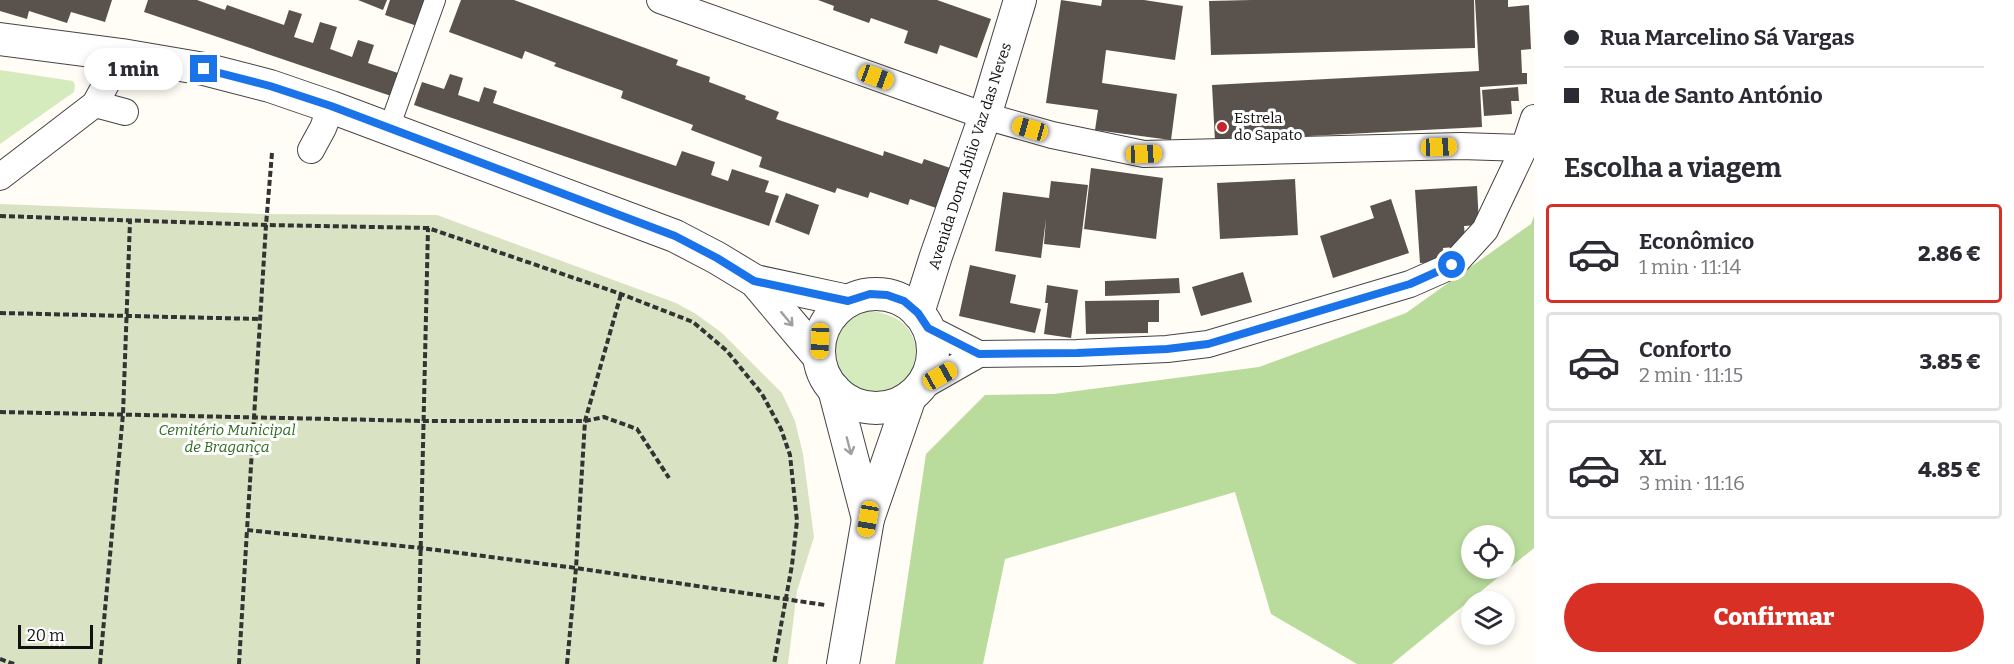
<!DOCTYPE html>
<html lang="pt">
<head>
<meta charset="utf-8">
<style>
  body { margin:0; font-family:Bitter,serif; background:#f2f2f3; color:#2b2b33; height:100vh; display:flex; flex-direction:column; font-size:22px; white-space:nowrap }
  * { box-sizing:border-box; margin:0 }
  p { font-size:20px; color:#7c7c81 }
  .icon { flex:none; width:33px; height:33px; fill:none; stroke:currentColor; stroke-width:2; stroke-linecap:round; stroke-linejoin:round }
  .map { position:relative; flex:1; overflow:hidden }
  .sheet { display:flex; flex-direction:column; background:#fff; width:480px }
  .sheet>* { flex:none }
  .guide { display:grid; align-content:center; height:132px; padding:0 30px; background:#fff }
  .tools { position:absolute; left:1461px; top:525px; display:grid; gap:12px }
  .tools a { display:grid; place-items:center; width:54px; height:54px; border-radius:50%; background:#fff; box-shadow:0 3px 9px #0003; font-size:30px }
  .scale { position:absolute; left:18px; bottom:15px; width:75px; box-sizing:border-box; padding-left:6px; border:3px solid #111; border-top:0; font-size:16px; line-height:21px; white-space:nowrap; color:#111; -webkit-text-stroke:4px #fff; paint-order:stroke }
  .end { position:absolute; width:27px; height:27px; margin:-14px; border:8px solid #1a73e8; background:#fff; box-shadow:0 0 0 3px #fff }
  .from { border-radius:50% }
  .bubble { position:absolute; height:42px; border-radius:21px; background:#fff; box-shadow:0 3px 9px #0003; font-size:20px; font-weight:800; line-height:42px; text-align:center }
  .car { position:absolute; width:18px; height:36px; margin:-18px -9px; border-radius:8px; box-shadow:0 0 4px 2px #0007; background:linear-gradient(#f5c518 24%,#345 0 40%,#f5c518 0 76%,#345 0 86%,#f5c518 0) }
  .guide b { display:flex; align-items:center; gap:21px; height:57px; font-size:22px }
  .guide b+b { border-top:2px solid #e1e1e2 }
  .guide i { width:15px; height:15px; background:#2b2b33 }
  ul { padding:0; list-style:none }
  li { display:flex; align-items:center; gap:18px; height:99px; margin:0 12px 9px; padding:0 18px; border:3px solid #e1e1e2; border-radius:6px }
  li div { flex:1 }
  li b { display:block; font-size:22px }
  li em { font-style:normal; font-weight:800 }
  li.active { border-color:#d93025 }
  li>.icon { width:54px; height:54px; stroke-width:1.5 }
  h2 { padding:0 30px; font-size:27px; line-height:72px }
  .primary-button { display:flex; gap:12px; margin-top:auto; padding:12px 30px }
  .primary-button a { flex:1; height:69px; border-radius:36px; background:#d93025; color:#fff; font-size:24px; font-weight:800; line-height:69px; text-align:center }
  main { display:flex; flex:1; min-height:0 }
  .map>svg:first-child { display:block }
</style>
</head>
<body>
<main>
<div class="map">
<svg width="1534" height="664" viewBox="0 0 1534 664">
  <rect width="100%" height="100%" fill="#fffdf5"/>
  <g fill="#d5ebbd">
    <polygon points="0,70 73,81 75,85 74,92 0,144"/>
    <path d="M867 311C956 316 907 433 847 381 831 368 827 341 844 325 850 319 859 315 867 311Z"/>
  </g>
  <path fill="#b9dc9c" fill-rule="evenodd" d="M1534 216V548L1392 664H1357L1271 614 1235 492 1005 559 983 664H895L926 454 985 395 1054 394 1259 367 1406 313 1531 224ZM1472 536H1504V568H1472Z"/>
  <polygon fill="#d9e3c4" points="0,204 260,214 437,215 676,303 696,314 722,333 782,393 795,421 803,454 814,537 797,591 788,664 0,664"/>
  <g fill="#5a524d">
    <polygon points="0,0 112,0 105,22 71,12 67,23 29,11 27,19 0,11"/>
    <polygon points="148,0 197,0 225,10 227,5 284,25 289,10 302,14 294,37 313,43 320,22 337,27 330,49 352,57 358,40 374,45 368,63 401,74 394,97 144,12"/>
    <polygon points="358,0 387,0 383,10"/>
    <polygon points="390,0 429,0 420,27 385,15"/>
    <polygon points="461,0 514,0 678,60 676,65 710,77 709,82 746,96 745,99 779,112 776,119 883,156 884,151 922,164 924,159 956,170 942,210 910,199 908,205 870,192 868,198 837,188 835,193 759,167 762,157 691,130 693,125 621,98 623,91 554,66 556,63 525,51 522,59 449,32"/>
    <polygon points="818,0 937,0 991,19 977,58 940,45 937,54 904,43 908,31 871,18 869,23 833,10 834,6"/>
    <polygon points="1061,0 1101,6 1102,0 1144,0 1183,6 1175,60 1106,50 1102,83 1177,94 1171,140 1095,130 1098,110 1046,103"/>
    <polygon points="1251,0 1474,0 1475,48 1211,55 1209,1"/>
    <polygon points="1475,0 1508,0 1508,7 1529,5 1531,49 1521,50 1522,73 1527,73 1527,84 1480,87 1482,127 1215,141 1212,85 1479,71"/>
    <polygon points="450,74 463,78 458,95 479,102 484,87 497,91 493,103 676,166 682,151 715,162 711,175 728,181 732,169 769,181 765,192 779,196 769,226 414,105 422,82 444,89"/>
    <polygon points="1518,87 1519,101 1511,101 1512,114 1484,116 1482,90"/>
    <polygon points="1091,168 1163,178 1156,239 1084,229"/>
    <polygon points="1295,179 1298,235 1220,239 1217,183"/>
    <polygon points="1051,181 1088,185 1080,248 1044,244 1046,219 1041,258 995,251 1003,192 1049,198"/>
    <polygon points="1477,186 1479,225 1464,226 1466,246 1443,248 1444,262 1420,263 1415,190"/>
    <polygon points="786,193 819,205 809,235 775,222"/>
    <polygon points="1391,199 1409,253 1333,278 1320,236 1374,218 1370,206"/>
    <polygon points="970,265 1016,275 1010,303 1041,309 1035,333 959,316"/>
    <polygon points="1243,272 1252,302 1201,316 1192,287"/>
    <polygon points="1179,278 1180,293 1105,296 1105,281"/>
    <polygon points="1047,285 1078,290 1071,338 1044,334 1048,303 1045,303"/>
    <polygon points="1159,300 1159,322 1148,322 1148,333 1086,334 1085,301"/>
  </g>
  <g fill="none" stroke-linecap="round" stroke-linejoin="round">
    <defs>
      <polyline id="pedestrian" points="389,128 435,0"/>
      <g id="minor">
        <polyline points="660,0 985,116 1052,135 1144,154 1461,146 1524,148"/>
        <polyline points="95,104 125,112"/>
        <polyline points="311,150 323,128 331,107"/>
        <polyline points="0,177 95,104 122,55"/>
        <polyline points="928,328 979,354 1077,353 1167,349 1208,344 1410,284 1453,265 1485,230 1524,148 1534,118"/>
        <polyline points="921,387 979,354"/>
      </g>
      <g id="tertiary">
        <polyline points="0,39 122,55 204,69 270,86 331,107 675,236 717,258 755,281 819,357"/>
        <polyline points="755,281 848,301"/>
        <circle cx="876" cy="351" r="57"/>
        <polyline points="918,313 936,256 985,116 1020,0"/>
        <polyline points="834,389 868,519"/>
        <polyline points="843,664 868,519 910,397"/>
      </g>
    </defs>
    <use href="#pedestrian" stroke="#444" stroke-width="22"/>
    <use href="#minor" stroke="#444" stroke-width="28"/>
    <use href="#tertiary" stroke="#444" stroke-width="34"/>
    <g stroke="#333" stroke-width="4" stroke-dasharray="6 3" stroke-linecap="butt">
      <polyline points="272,153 266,225 247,530 421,548 576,568 825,605"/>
      <polyline points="0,216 266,225 428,228 621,294 693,322 727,351 762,394 781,429 790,455 797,521 792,565 774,664"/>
      <polyline points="0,313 260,319"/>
      <polyline points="0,412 425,421 585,421 604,417 637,429 669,478"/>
      <polyline points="0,659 14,664"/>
      <polyline points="100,664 123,414 130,221"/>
      <polyline points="239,664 247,530"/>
      <polyline points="418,664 428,228"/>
      <polyline points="567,664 576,568 585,421 621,294"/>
    </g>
    <use href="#pedestrian" stroke="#fff" stroke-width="20"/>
    <use href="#minor" stroke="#fff" stroke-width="26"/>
    <use href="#tertiary" stroke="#fff" stroke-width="32"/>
  </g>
  <defs><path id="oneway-shaft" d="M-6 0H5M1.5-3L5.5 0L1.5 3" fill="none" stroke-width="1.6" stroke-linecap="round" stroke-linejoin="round" transform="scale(1.5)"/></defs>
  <g stroke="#a0a0a0">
    <use href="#oneway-shaft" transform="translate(787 319) rotate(50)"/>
    <use href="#oneway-shaft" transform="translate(849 446) rotate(75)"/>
  </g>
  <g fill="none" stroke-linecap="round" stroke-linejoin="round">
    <polyline stroke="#1a73e8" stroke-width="8" points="204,69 270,86 331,106 675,236 717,258 754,281 848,301 870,294 887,295 904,301 918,313 928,328 979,354 1077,353 1167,349 1208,344 1410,284 1452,265"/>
  </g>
  <circle fill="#c4262e" stroke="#fff" stroke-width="2" cx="1222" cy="127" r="6"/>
  <g text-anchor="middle" stroke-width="6" stroke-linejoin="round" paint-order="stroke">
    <g font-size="15" fill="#111" stroke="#fff" text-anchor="start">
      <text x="1234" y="123">Estrela<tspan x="1234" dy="17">do Sapato</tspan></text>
    </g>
    <g font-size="15" fill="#111" stroke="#fff">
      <text transform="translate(970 156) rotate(-72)" y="5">Avenida Dom Abílio Vaz das Neves</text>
    </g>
    <g font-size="15" font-style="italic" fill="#2f6b1f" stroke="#fff">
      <text x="227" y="435">Cemitério Municipal<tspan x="227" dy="17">de Bragança</tspan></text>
    </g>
  </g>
</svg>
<div class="tools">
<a><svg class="icon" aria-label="locate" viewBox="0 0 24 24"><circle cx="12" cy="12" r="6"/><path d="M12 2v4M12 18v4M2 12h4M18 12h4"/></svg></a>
<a><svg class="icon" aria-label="layers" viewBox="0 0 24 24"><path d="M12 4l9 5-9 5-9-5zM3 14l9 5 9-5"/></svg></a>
</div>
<div class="scale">20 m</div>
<i class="end from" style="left:1452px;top:265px"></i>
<i class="end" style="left:204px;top:69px"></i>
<div class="bubble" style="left:84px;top:48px;width:99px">1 min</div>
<i class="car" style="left:876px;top:77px;rotate:110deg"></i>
<i class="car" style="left:1030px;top:129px;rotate:286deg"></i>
<i class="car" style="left:1439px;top:147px;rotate:88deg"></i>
<i class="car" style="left:1144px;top:154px;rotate:88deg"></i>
<i class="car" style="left:820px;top:341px;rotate:182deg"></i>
<i class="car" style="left:940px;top:376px;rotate:61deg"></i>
<i class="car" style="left:868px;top:519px;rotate:190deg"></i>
</div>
<section class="sheet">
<div class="guide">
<b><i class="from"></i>Rua Marcelino Sá Vargas</b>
<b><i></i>Rua de Santo António</b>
</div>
<h2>Escolha a viagem</h2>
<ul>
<li class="active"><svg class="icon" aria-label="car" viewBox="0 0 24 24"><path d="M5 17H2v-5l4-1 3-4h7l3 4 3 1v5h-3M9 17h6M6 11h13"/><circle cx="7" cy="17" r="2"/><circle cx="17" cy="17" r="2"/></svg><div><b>Econômico</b><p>1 min · 11:14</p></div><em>2.86 €</em></li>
<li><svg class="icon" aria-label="car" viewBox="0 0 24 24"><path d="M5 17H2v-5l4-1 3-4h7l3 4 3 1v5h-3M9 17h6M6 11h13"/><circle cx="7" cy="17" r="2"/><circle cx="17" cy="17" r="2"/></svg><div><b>Conforto</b><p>2 min · 11:15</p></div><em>3.85 €</em></li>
<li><svg class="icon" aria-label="car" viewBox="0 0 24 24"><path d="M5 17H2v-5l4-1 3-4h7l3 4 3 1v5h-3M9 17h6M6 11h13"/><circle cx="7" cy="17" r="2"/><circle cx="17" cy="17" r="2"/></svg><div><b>XL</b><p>3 min · 11:16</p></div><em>4.85 €</em></li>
</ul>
<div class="primary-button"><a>Confirmar</a></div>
</section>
</main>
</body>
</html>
